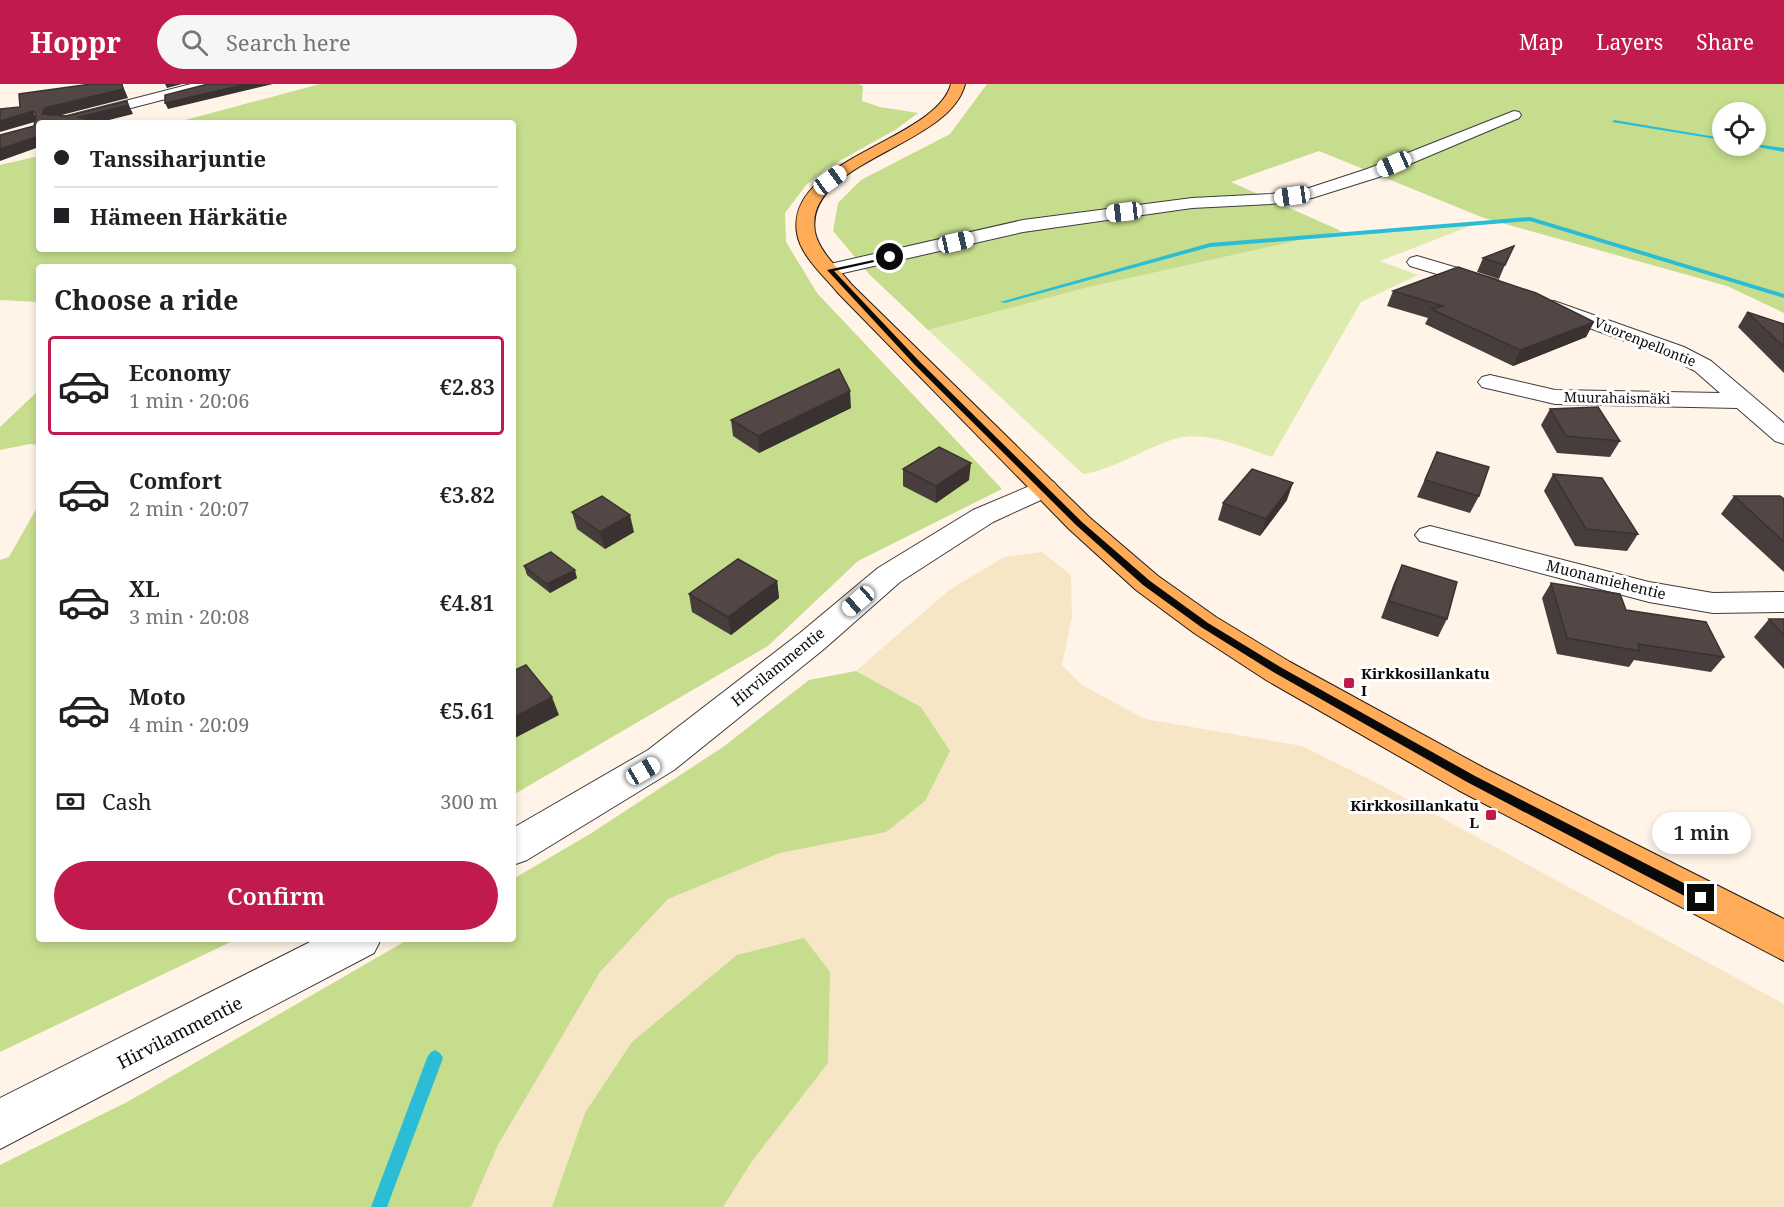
<!DOCTYPE html>
<html lang="en">
<head>
<meta charset="utf-8">
<style>
  body { margin:0; font-family:"Noto Serif",serif; background:#f6f6f6; color:#202124; height:100vh; display:flex; flex-direction:column; font-size:22px; white-space:nowrap }
  * { box-sizing:border-box; margin:0 }
  p { font-size:20px; color:#757577 }
  .icon { flex:none; width:33px; height:33px; fill:none; stroke:currentColor; stroke-width:2; stroke-linecap:round; stroke-linejoin:round }
  .map { position:relative; flex:1; overflow:hidden }
  .details { position:absolute; left:36px; top:180px; width:480px; height:678px; display:flex; flex-direction:column; background:#fff; border-radius:6px; box-shadow:0 3px 9px #0003 }
  .details>* { flex:none }
  .hud { position:absolute; left:36px; top:36px; width:480px; height:132px; border-radius:6px; box-shadow:0 3px 9px #0003; display:grid; align-content:center; height:132px; padding:0 18px; background:#fff }
  .fabs { position:absolute; left:1712px; top:18px; display:grid; gap:12px }
  .fabs a { display:grid; place-items:center; width:54px; height:54px; border-radius:50%; background:#fff; box-shadow:0 3px 9px #0003; font-size:30px }
  .end { position:absolute; width:27px; height:27px; margin:-14px; border:8px solid #0a0a0a; background:#fff; box-shadow:0 0 0 3px #fff }
  .from { border-radius:50% }
  .bubble { position:absolute; height:42px; border-radius:21px; background:#fff; box-shadow:0 3px 9px #0003; font-size:20px; font-weight:600; line-height:42px; text-align:center }
  .car { position:absolute; width:18px; height:36px; margin:-18px -9px; border-radius:8px; box-shadow:0 0 4px 2px #0007; background:linear-gradient(#fff 24%,#345 0 40%,#fff 0 76%,#345 0 86%,#fff 0) }
  .hud b { display:flex; align-items:center; gap:21px; height:57px; font-size:22px }
  .hud b+b { border-top:2px solid #e0e0e0 }
  .hud i { width:15px; height:15px; background:#202124 }
  ul { padding:0; list-style:none }
  li { display:flex; align-items:center; gap:18px; height:99px; margin:0 12px 9px; padding:0 6px; border:3px solid transparent; border-radius:6px }
  li div { flex:1 }
  li b { display:block; font-size:22px }
  li em { font-style:normal; font-weight:600 }
  li.current { border-color:#c11b4d }
  li>.icon { width:54px; height:54px; stroke-width:1.5 }
  h2 { padding:0 18px; font-size:27px; line-height:72px }
  .pay { display:flex; align-items:center; gap:15px; height:66px; padding:0 18px; font-size:22px }
  .pay p { margin-inline-start:auto }
  .cta { display:flex; gap:12px; margin-top:auto; padding:12px 18px }
  .cta a { flex:1; height:69px; border-radius:36px; background:#c11b4d; color:#fff; font-size:24px; font-weight:600; line-height:69px; text-align:center }
  header { display:flex; align-items:center; gap:36px; box-sizing:border-box; height:84px; padding:0 30px; background:#c11b4d; color:#fff }
  header strong { font-size:28px }
  nav { display:flex; gap:33px; margin-inline-start:auto; font-size:21px }
  .search { width:420px; height:54px; background:#f6f6f6; display:flex; align-items:center; gap:15px; box-sizing:border-box; padding:0 21px; border-radius:33px; color:#757577; font-size:22px }
  .map>svg:first-child { display:block }
</style>
</head>
<body>
<header>
<strong>Hoppr</strong>
<div class="search"><svg class="icon" aria-label="search" viewBox="0 0 24 24"><circle cx="10" cy="10" r="6"/><path d="M15 15l6 6"/></svg>Search here</div>
<nav><a>Map</a><a>Layers</a><a>Share</a></nav>
</header>
<div class="map">
<svg width="1784" height="1123" viewBox="0 0 1784 1123">
  <rect width="100%" height="100%" fill="#fff4e7"/>
  <polygon fill="#f6e6c6" points="1042,468 1071,491 1072,533 1062,581 1082,601 1145,635 1302,662 1381,701 1784,920 1784,1123 471,1123 498,1061 600,888 668,815 780,769 885,748 921,623 856,587 949,506 1004,473"/>
  <path fill="#ddebaf" d="M1478 139 1380 177 1418 191 1361 218 1272 373C1245 364 1207 347 1178 354 1145 363 1117 385 1083 390L928 246 1085 204 1341 147 1353 150Z"/>
  <g fill="#c5dd8d" fill-rule="evenodd">
    <polygon points="320,0 859,0 863,2 862,17 880,23 918,29 895,46 827,84 806,101 785,129 786,158 817,209 1002,405 858,477 768,562 513,711 513,183 39,183 39,218 0,216 0,81 39,72 39,165 513,165 513,39 174,39"/>
    <path d="M987 0H1784V229L1727 202 1484 134 1319 67 1231 98 1341 147 1085 204 928 246 870 191 833 147 838 119 861 96 950 50ZM1722 28H1755V62H1722Z"/>
    <polygon points="39,306 39,361 30,360 0,366 0,343"/>
    <polygon points="39,420 39,855 237,855 0,968 0,476 9,473"/>
    <polygon points="856,587 921,623 950,667 925,717 886,748 780,769 668,815 600,888 498,1061 471,1123 0,1123 0,1081 129,1017 409,855 513,855 513,795 590,750 723,663 809,596"/>
    <polygon points="804,854 830,888 828,979 752,1077 723,1123 552,1123 585,1029 632,958 737,871"/>
  </g>
  <g fill="none" stroke-linecap="round" stroke-linejoin="round">
    <g fill="#2abdd5" fill-rule="evenodd">
      <polygon points="1614,36 1722,54 1722,56 1612,38"/>
      <polygon points="1755,60 1784,64 1784,68 1753,62"/>
      <polygon points="1530,133 1784,210 1784,214 1530,137 1210,163 1005,219 1000,218 1210,159"/>
      <polygon points="435,966 440,969 443,974 387,1123 371,1123 427,974 430,969"/>
    </g>
    <defs>
      <g id="minor">
        <polygon points="191,0 214,0 212,3 73,39 49,39 51,36"/>
        <polygon points="1514,27 1519,28 1521,31 1519,34 1379,93 1312,114 1271,120 1192,124 1023,148 830,192 823,190 820,186 823,182 830,180 1023,136 1192,114 1271,110 1309,104 1367,85"/>
        <polygon points="1417,172 1498,196 1501,200 1498,204 1491,206 1410,182 1407,178 1410,174"/>
        <polygon points="1554,217 1684,263 1711,277 1784,339 1784,360 1775,357 1737,324 1555,320 1482,303 1478,298 1482,293 1490,291 1555,306 1720,309 1695,287 1668,273 1546,228 1543,223 1546,218"/>
        <polygon points="1044,396 1054,398 1058,404 1054,410 993,438 900,498 824,565 674,686 527,776 513,781 513,744 648,666 800,549 878,484 973,426"/>
        <polygon points="1430,442 1649,498 1713,509 1784,508 1784,528 1713,529 1649,518 1420,457 1415,451 1420,445"/>
        <polygon points="316,855 381,855 374,869 0,1065 0,1014"/>
      </g>
      <path id="major" d="M951 0H965C950 63 803 77 815 148 819 168 840 186 852 201L1089 433 1158 492 1216 533 1290 578 1484 684 1784 835V877L1458 706 1266 596 1194 549 1136 506 1069 445 838 209C824 192 800 171 797 149 785 75 936 57 951 0Z"/>
    </defs>
    <use href="#minor" stroke="#3d3d3d" stroke-width="2"/>
    <use href="#major" stroke="#1b1b1b" stroke-width="2"/>
    <use href="#minor" fill="#fff" fill-rule="evenodd"/>
    <use href="#major" fill="#ffab57" fill-rule="evenodd"/>
  </g>
  <g fill="#473d3c">
    <polygon points="1483,174 1507,176 1499,195 1477,188"/>
    <polygon points="1393,207 1594,238 1586,253 1513,282 1425,240 1428,234 1387,222"/>
    <polygon points="1747,228 1784,240 1784,289 1738,243"/>
    <polygon points="851,324 759,369 733,352 731,336"/>
    <polygon points="1550,325 1620,357 1610,373 1557,369 1541,341"/>
    <polygon points="1437,368 1479,412 1470,429 1417,413"/>
    <polygon points="903,385 969,396 936,419 903,402"/>
    <polygon points="1553,390 1638,450 1627,467 1575,462 1544,407"/>
    <polygon points="1734,412 1784,415 1784,488 1721,430"/>
    <polygon points="1287,416 1260,452 1218,436 1223,419"/>
    <polygon points="572,428 634,448 605,465 577,445"/>
    <polygon points="1402,481 1447,535 1438,553 1381,534 1394,499"/>
    <polygon points="524,482 577,494 550,509 527,491"/>
    <polygon points="777,497 779,514 731,551 692,528 689,510"/>
    <polygon points="1551,499 1626,526 1724,573 1711,588 1634,576 1629,583 1557,570 1542,514"/>
    <polygon points="1769,535 1784,535 1784,585 1754,553"/>
  </g>
  <g fill="#3a3231">
    <polygon points="122,0 128,14 50,34 42,30 45,24"/>
    <polygon points="165,0 182,0 167,4"/>
    <polygon points="247,0 273,0 168,25 165,19"/>
    <polygon points="127,17 133,30 97,39 82,39 79,33"/>
    <polygon points="33,27 38,37 0,48 0,37"/>
    <polygon points="39,52 39,63 0,77 0,65"/>
    <polygon points="1594,238 1586,253 1513,282 1520,266"/>
    <polygon points="850,307 851,324 759,369 758,352"/>
    <polygon points="971,379 969,396 936,419 936,402"/>
    <polygon points="1293,399 1287,416 1260,452 1266,435"/>
    <polygon points="630,431 634,448 605,465 600,448"/>
    <polygon points="575,486 577,494 550,509 547,500"/>
    <polygon points="777,497 779,514 731,551 728,533"/>
    <polygon points="552,613 559,631 513,655 513,634"/>
  </g>
  <g fill="#534746" stroke="#3a3231" stroke-width="1.5">
    <polygon points="91,0 122,0 123,5 45,24 42,30 68,32 127,17 128,21 79,33 91,37 84,39 39,39 39,52 0,65 0,51 34,42 36,30 33,27 0,37 0,25 20,23 19,10"/>
    <polygon points="208,0 247,0 165,19 165,11"/>
    <polygon points="1514,162 1505,181 1483,174"/>
    <polygon points="1458,183 1536,209 1594,238 1520,266 1431,225 1443,222 1393,207"/>
    <polygon points="1747,228 1784,240 1784,263"/>
    <polygon points="839,285 850,307 758,352 731,336"/>
    <polygon points="1598,323 1620,357 1566,352 1550,325"/>
    <polygon points="939,363 971,379 936,402 903,385"/>
    <polygon points="1437,368 1489,383 1479,412 1425,396"/>
    <polygon points="1252,385 1293,399 1266,435 1223,419"/>
    <polygon points="1553,390 1602,394 1638,450 1586,445"/>
    <polygon points="602,412 630,431 600,448 572,428"/>
    <polygon points="1734,412 1780,412 1784,415 1784,458"/>
    <polygon points="551,468 575,486 547,500 524,482"/>
    <polygon points="738,475 777,497 728,533 689,510"/>
    <polygon points="1402,481 1457,498 1447,535 1389,517"/>
    <polygon points="1551,499 1620,510 1626,526 1706,538 1724,573 1638,560 1640,567 1567,554"/>
    <polygon points="1769,535 1784,535 1784,551"/>
    <polygon points="526,581 552,613 513,634 513,587"/>
  </g>
  <polygon fill="#0a0a0a" points="892,172 892,174 834,187 920,278 1082,438 1150,497 1208,539 1282,584 1475,692 1705,810 1705,818 1696,818 1467,698 1275,589 1201,543 1143,501 1076,441 915,281 827,186"/>
  <g fill="#c11b4d" stroke="#fff" stroke-width="2">
    <rect x="1343" y="593" width="12" height="12" rx="3"/>
    <rect x="1485" y="725" width="12" height="12" rx="3"/>
  </g>
  <g text-anchor="middle" stroke-width="6" stroke-linejoin="round" paint-order="stroke">
    <g font-size="14" fill="#0a0a0a" stroke="#fff">
      <text transform="translate(1645 258) rotate(22)" y="5">Vuorenpellontie</text>
      <text transform="translate(1617 314) rotate(1)" y="5">Muurahaismäki</text>
    </g>
    <g font-size="15" fill="#0a0a0a" stroke="#fff">
      <text transform="translate(1606 496) rotate(14)" y="5">Muonamiehentie</text>
      <text transform="translate(778 583) rotate(-39)" y="5">Hirvilammentie</text>
    </g>
    <g font-size="15" font-weight="bold" fill="#0a0a0a" stroke="#fff" text-anchor="start">
      <text x="1361" y="595">Kirkkosillankatu<tspan x="1361" dy="17">I</tspan></text>
      <text x="1479" y="727" text-anchor="end">Kirkkosillankatu<tspan x="1479" dy="17">L</tspan></text>
    </g>
    <g font-size="18" fill="#0a0a0a" stroke="#fff">
      <text transform="translate(180 949) rotate(-27)" y="6">Hirvilammentie</text>
    </g>
  </g>
</svg>
<div class="fabs">
<a><svg class="icon" aria-label="locate" viewBox="0 0 24 24"><circle cx="12" cy="12" r="6"/><path d="M12 2v4M12 18v4M2 12h4M18 12h4"/></svg></a>
</div>
<i class="end from" style="left:890px;top:173px"></i>
<i class="end" style="left:1701px;top:814px"></i>
<div class="bubble" style="left:1652px;top:728px;width:99px">1 min</div>
<i class="car" style="left:1394px;top:80px;rotate:246deg"></i>
<i class="car" style="left:830px;top:96px;rotate:54deg"></i>
<i class="car" style="left:1292px;top:112px;rotate:262deg"></i>
<i class="car" style="left:1124px;top:128px;rotate:263deg"></i>
<i class="car" style="left:956px;top:158px;rotate:77deg"></i>
<i class="car" style="left:858px;top:517px;rotate:229deg"></i>
<i class="car" style="left:643px;top:687px;rotate:60deg"></i>
<div class="hud">
<b><i class="from"></i>Tanssiharjuntie</b>
<b><i></i>Hämeen Härkätie</b>
</div>
<section class="details">
<h2>Choose a ride</h2>
<ul>
<li class="current"><svg class="icon" aria-label="car" viewBox="0 0 24 24"><path d="M5 17H2v-5l4-1 3-4h7l3 4 3 1v5h-3M9 17h6M6 11h13"/><circle cx="7" cy="17" r="2"/><circle cx="17" cy="17" r="2"/></svg><div><b>Economy</b><p>1 min · 20:06</p></div><em>€2.83</em></li>
<li><svg class="icon" aria-label="car" viewBox="0 0 24 24"><path d="M5 17H2v-5l4-1 3-4h7l3 4 3 1v5h-3M9 17h6M6 11h13"/><circle cx="7" cy="17" r="2"/><circle cx="17" cy="17" r="2"/></svg><div><b>Comfort</b><p>2 min · 20:07</p></div><em>€3.82</em></li>
<li><svg class="icon" aria-label="car" viewBox="0 0 24 24"><path d="M5 17H2v-5l4-1 3-4h7l3 4 3 1v5h-3M9 17h6M6 11h13"/><circle cx="7" cy="17" r="2"/><circle cx="17" cy="17" r="2"/></svg><div><b>XL</b><p>3 min · 20:08</p></div><em>€4.81</em></li>
<li><svg class="icon" aria-label="car" viewBox="0 0 24 24"><path d="M5 17H2v-5l4-1 3-4h7l3 4 3 1v5h-3M9 17h6M6 11h13"/><circle cx="7" cy="17" r="2"/><circle cx="17" cy="17" r="2"/></svg><div><b>Moto</b><p>4 min · 20:09</p></div><em>€5.61</em></li>
</ul>
<div class="pay"><svg class="icon" aria-label="cash" viewBox="0 0 24 24"><path d="M3 7h18v10H3z"/><circle cx="12" cy="12" r="2"/></svg>Cash<p>300 m</p></div>
<div class="cta"><a>Confirm</a></div>
</section>
</div>
</body>
</html>
